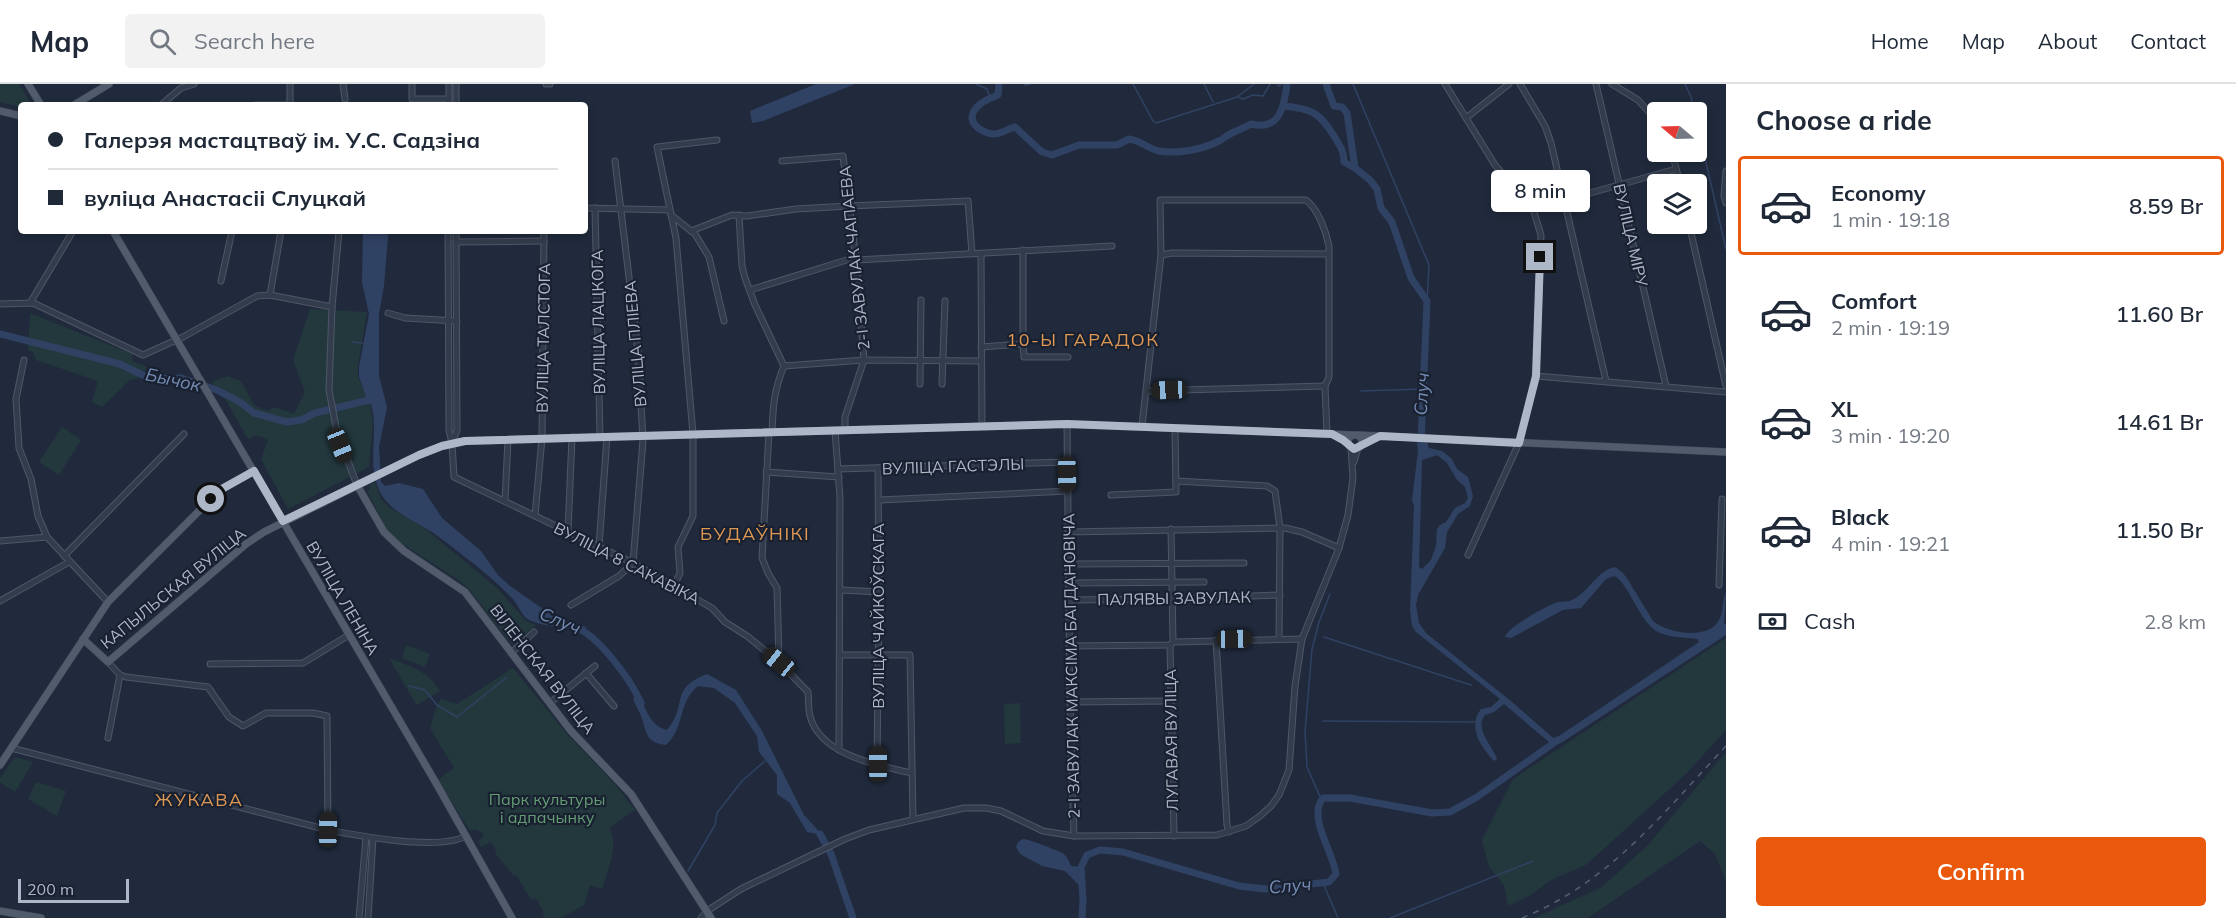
<!DOCTYPE html>
<html lang="en">
<head>
<meta charset="utf-8">
<style>
  body { margin:0; font-family:Mulish,sans-serif; background:#f2f2f3; color:#1f2937; height:100vh; display:flex; flex-direction:column; font-size:22px; white-space:nowrap }
  * { box-sizing:border-box; margin:0 }
  p { font-size:20px; color:#747a83 }
  .icon { flex:none; width:33px; height:33px; fill:none; stroke:currentColor; stroke-width:2; stroke-linecap:round; stroke-linejoin:round }
  .map { position:relative; flex:1; overflow:hidden }
  .drawer { display:flex; flex-direction:column; background:#fff; width:510px }
  .drawer>* { flex:none }
  .guide { position:absolute; left:18px; top:18px; width:570px; height:132px; border-radius:6px; box-shadow:0 3px 9px #0003; display:grid; align-content:center; height:132px; padding:0 30px; background:#fff }
  .needle { width:39px; rotate:289deg }
  .tools { position:absolute; left:1647px; top:18px; display:grid; gap:12px }
  .tools a { display:grid; place-items:center; width:60px; height:60px; border-radius:6px; background:#fff; box-shadow:0 3px 9px #0003; font-size:30px }
  .scale { position:absolute; left:18px; bottom:15px; width:111px; box-sizing:border-box; padding-left:6px; border:3px solid #aeb7c8; border-top:0; font-size:16px; line-height:21px; white-space:nowrap; color:#aeb7c8; -webkit-text-stroke:4px #192131; paint-order:stroke }
  .end { position:absolute; width:27px; height:27px; margin:-14px; border:8px solid #aeb7c8; background:#111; box-shadow:0 0 0 3px #111 }
  .from { border-radius:50% }
  .bubble { position:absolute; height:42px; border-radius:6px; background:#fff; box-shadow:0 3px 9px #0003; font-size:20px; font-weight:600; line-height:42px; text-align:center }
  .car { position:absolute; width:18px; height:36px; margin:-18px -9px; border-radius:8px; box-shadow:0 0 4px 2px #0007; background:linear-gradient(#222 24%,#8ab4d8 0 40%,#222 0 76%,#8ab4d8 0 86%,#222 0) }
  .guide b { display:flex; align-items:center; gap:21px; height:57px; font-size:22px }
  .guide b+b { border-top:2px solid #e0e1e3 }
  .guide i { width:15px; height:15px; background:#1f2937 }
  ul { padding:0; list-style:none }
  li { display:flex; align-items:center; gap:18px; height:99px; margin:0 12px 9px; padding:0 18px; border:3px solid transparent; border-radius:6px }
  li div { flex:1 }
  li b { display:block; font-size:22px }
  li em { font-style:normal; font-weight:600 }
  li.selected { border-color:#ea580c }
  li>.icon { width:54px; height:54px; stroke-width:1.5 }
  h2 { padding:0 30px; font-size:27px; line-height:72px }
  .pay { display:flex; align-items:center; gap:15px; height:66px; padding:0 30px; font-size:22px }
  .pay p { margin-inline-start:auto }
  .primary-button { display:flex; gap:12px; margin-top:auto; padding:12px 30px }
  .primary-button a { flex:1; height:69px; border-radius:6px; background:#ea580c; color:#fff; font-size:24px; font-weight:600; line-height:69px; text-align:center }
  header { display:flex; align-items:center; gap:36px; box-sizing:border-box; height:84px; padding:0 30px; background:#fff; border-bottom:2px solid #e0e1e3 }
  header strong { font-size:28px }
  nav { display:flex; gap:33px; margin-inline-start:auto; font-size:21px }
  .search { width:420px; height:54px; background:#f2f2f3; display:flex; align-items:center; gap:15px; box-sizing:border-box; padding:0 21px; border-radius:6px; color:#747a83; font-size:22px }
  main { display:flex; flex:1; min-height:0 }
  .map>svg:first-child { display:block }
</style>
</head>
<body>
<header>
<strong>Map</strong>
<div class="search"><svg class="icon" aria-label="search" viewBox="0 0 24 24"><circle cx="10" cy="10" r="6"/><path d="M15 15l6 6"/></svg>Search here</div>
<nav><a>Home</a><a>Map</a><a>About</a><a>Contact</a></nav>
</header>
<main>
<div class="map">
<svg width="1726" height="834" viewBox="0 0 1726 834">
  <rect width="100%" height="100%" fill="#202a3c"/>
  <g fill="#22383d">
    <polygon points="0,0 19,0 32,21 21,21 21,23 0,18"/>
    <polygon points="310,225 367,228 358,281 358,293 370,321 373,338 369,383 288,425 261,375 268,356 256,351 248,355 225,315 219,311 212,298 227,292 241,297 254,321 267,327 275,323 294,330 305,308 293,276"/>
    <polygon points="30,229 132,270 132,277 147,283 142,293 130,296 102,323 92,318 98,297 36,276 33,268 28,266"/>
    <polygon points="62,343 81,356 59,391 39,378"/>
    <polygon points="375,398 381,415 390,424 422,442 498,505 526,537 536,541 512,561 469,505 457,495 396,456 387,446 367,407 370,405 369,401"/>
    <polygon points="1726,554 1726,646 1686,690 1586,781 1553,795 1529,812 1508,822 1504,801 1489,783 1482,756 1513,695"/>
    <polygon points="406,561 430,570 425,583 402,574"/>
    <path d="M389 574C410 582 428 587 440 607L419 620H416Z"/>
    <path d="M513 584 567 650 613 698 635 726 609 744C620 761 607 787 602 805L590 801 584 821 561 834H545L542 830 544 829 536 814 531 816 517 792 513 791 496 770 495 764 491 758 481 763 478 758 483 753V749L475 745 470 747 438 696 454 684 430 644 437 621 441 615 457 620Z"/>
    <polygon points="1020,619 1021,659 1005,660 1004,620"/>
    <polygon points="1726,668 1726,798 1715,770 1700,757 1588,834 1534,834 1602,803 1649,760"/>
    <polygon points="15,673 33,678 15,708 0,698 0,694"/>
    <polygon points="36,698 66,707 57,732 28,715"/>
  </g>
  <g fill="#304263" fill-rule="evenodd">
    <polygon points="816,0 855,0 763,37 752,39 750,27"/>
    <path d="M363 147H388V152L384 202 379 230V292L387 323 379 363 381 398 385 402 399 399 423 405 442 434 481 467 498 491 510 502 556 534 586 543 583 548C566 542 546 544 529 536 522 532 518 521 513 515 491 492 464 472 439 453 421 439 392 430 381 410 365 379 380 351 371 320H363V315L366 313 359 293V283L369 230 362 198Z"/>
    <path d="M1417 358H1427L1429 364 1442 367 1452 375 1457 385 1468 393 1473 412 1470 422 1458 430 1447 448 1445 464 1418 511 1416 521 1419 539 1426 549 1512 618 1551 652 1554 654 1559 652 1699 558 1697 555C1685 553 1671 554 1660 549 1639 540 1629 498 1614 492L1606 495 1581 524 1563 526 1511 554 1505 553C1508 543 1545 523 1555 519 1560 517 1565 518 1570 517 1589 509 1596 487 1615 483L1623 489 1628 496 1653 537C1668 550 1709 556 1719 536 1724 527 1722 516 1726 508L1724 540H1726V551L1561 659 1554 661 1549 658 1504 620 1494 628 1485 631C1474 645 1492 661 1497 675L1494 677C1481 663 1467 643 1481 625L1491 623 1500 615 1416 548 1412 542 1410 526 1414 422 1412 416 1418 367ZM1437 371 1447 379 1457 396 1465 403 1468 414 1465 419 1455 424 1446 438 1440 441 1437 445 1436 462 1431 476 1422 485 1419 483 1422 376Z"/>
    <path d="M707 590 736 606 762 647 804 731 826 755 822 757 817 750 807 748 790 719 777 710V691L759 668 757 652 735 619 714 604 698 602C677 619 686 642 666 661 648 658 648 654 643 638 641 630 636 622 633 615L639 609C645 624 650 642 667 646 689 621 668 605 707 590Z"/>
    <path d="M1023 755C1029 755 1056 766 1062 769 1067 772 1069 777 1071 782L1081 783 1082 804 1065 787 1042 782 1020 770 1016 763 1018 758Z"/>
  </g>
  <g fill="none" stroke-linecap="round" stroke-linejoin="round">
    <g stroke="#304263" stroke-width="1.5">
      <polyline points="976,0 987,5 990,14"/>
      <polyline points="1133,0 1153,37 1156,39 1237,13 1254,0"/>
      <polyline points="1204,0 1213,18"/>
      <polyline points="1277,0 1279,2 1282,0"/>
      <polyline points="1353,0 1429,181 1427,217"/>
      <polyline points="1685,0 1691,13 1695,28"/>
      <polyline points="1025,1 1030,0"/>
      <polyline points="1238,13 1243,15 1253,11 1263,12 1270,0"/>
      <polyline points="1696,35 1726,165"/>
      <polyline points="352,258 363,259"/>
      <polyline points="1361,307 1423,305"/>
      <polyline points="1324,553 1471,601"/>
      <polyline points="409,602 425,606 437,621 457,633 507,593"/>
      <polyline points="1323,637 1475,638"/>
      <polyline points="1321,715 1307,683 1305,648 1312,565 1319,538 1330,510"/>
      <polyline points="688,787 715,741 717,729 742,697 765,677"/>
      <polyline points="1323,799 1338,834"/>
      <polyline points="1390,834 1533,777"/>
    </g>
    <g stroke="#304263" stroke-width="7">
      <path d="M999 0 998 11C990 14 978 19 974 27 967 39 981 48 992 50 1001 51 1006 45 1015 43L1042 68 1052 71 1079 61H1117L1129 55C1140 56 1148 65 1159 67 1178 70 1201 66 1219 57 1223 55 1226 52 1230 50 1238 46 1244 44 1251 40 1280 47 1284 23 1287 0"/>
      <polyline points="1326,0 1334,22 1342,23 1347,29 1355,84 1370,96 1377,105 1381,124 1392,138 1411,194 1427,217 1421,359"/>
      <path d="M1283 22C1311 24 1320 29 1334 52 1340 62 1344 67 1344 78L1355 84"/>
      <polyline points="0,250 120,280 151,295 181,294 217,306 240,318 254,329 287,338 301,336 315,329 369,316"/>
      <path d="M575 543C598 551 631 596 641 619"/>
      <polyline points="820,750 831,770 853,834"/>
      <path d="M1082 834 1083 816 1081 783 1087 771 1100 766 1123 768 1239 802 1265 805 1329 798 1336 790C1334 770 1307 733 1323 714H1350L1432 729 1450 728 1477 713 1558 656"/>
    </g>
    <defs>
      <g id="minor">
        <polyline points="343,0 345,15"/>
        <polyline points="412,0 412,15 449,15"/>
        <polyline points="546,0 550,0"/>
        <polyline points="1445,0 1495,81 1533,125 1541,151 1536,292 1519,359 1468,471"/>
        <polyline points="1520,0 1545,42 1551,59 1606,297"/>
        <polyline points="1596,0 1666,302"/>
        <polyline points="1612,0 1638,16 1658,38"/>
        <polyline points="161,21 181,4 194,0"/>
        <polyline points="255,21 290,21"/>
        <polyline points="290,21 290,0"/>
        <polyline points="449,21 449,0"/>
        <polyline points="456,21 456,0"/>
        <polyline points="1466,34 1509,0"/>
        <polyline points="1672,68 1680,100"/>
        <polyline points="782,77 843,72 856,176 864,276 845,333 845,346"/>
        <polyline points="1726,87 1724,112 1726,119"/>
        <polyline points="585,124 670,126"/>
        <polyline points="595,124 600,353"/>
        <polyline points="1533,125 1676,85"/>
        <polyline points="671,131 695,150 709,173 724,237"/>
        <path d="M739 131 742 182 745 194 755 221 784 282C774 306 773 322 772 348"/>
        <polyline points="1689,140 1726,302"/>
        <polyline points="339,147 332,223 329,306 337,348 357,401"/>
        <path d="M448 147 449 346 452 359 454 393 633 479 712 524 725 538 747 552 779 578 808 608C809 616 808 625 810 632 820 671 877 681 911 689"/>
        <polyline points="691,147 732,131 747,132 796,125 849,122 968,117 972,170"/>
        <polyline points="456,158 544,157"/>
        <polyline points="1023,166 1023,260"/>
        <polyline points="981,170 982,341"/>
        <polyline points="1161,171 1172,169 1328,170"/>
        <polyline points="221,197 232,147"/>
        <polyline points="750,206 850,175 856,176 1112,162"/>
        <polyline points="270,211 281,147"/>
        <polyline points="30,219 73,147"/>
        <polyline points="0,220 33,219 143,271 183,253 257,212 270,211 332,223"/>
        <polyline points="388,229 405,234 457,237"/>
        <polyline points="981,263 1023,260 1024,273 1068,273"/>
        <polyline points="24,276 16,315 19,364 31,395 38,432 47,453 108,518"/>
        <polyline points="784,282 864,276 981,277"/>
        <polyline points="1536,292 1726,308"/>
        <polyline points="920,300 921,216"/>
        <polyline points="942,300 945,217"/>
        <polyline points="1325,302 1327,350"/>
        <polyline points="1147,307 1325,302"/>
        <polyline points="1067,340 1070,613 1074,752"/>
        <path d="M1142 342 1161 171 1160 116H1306C1318 125 1326 147 1329 162V293L1325 302"/>
        <polyline points="835,346 840,414 839,666"/>
        <polyline points="769,348 762,474 768,489 777,504 779,578"/>
        <polyline points="452,359 457,346 456,147"/>
        <polyline points="1354,378 1358,364"/>
        <polyline points="838,385 1067,378"/>
        <polyline points="766,388 839,393"/>
        <polyline points="1176,397 1267,402 1275,407 1280,444 1279,555"/>
        <polyline points="1111,411 1176,408 1175,344"/>
        <polyline points="879,416 1068,407"/>
        <polyline points="505,417 508,355"/>
        <polyline points="535,432 542,354 544,147"/>
        <polyline points="1171,445 1173,558"/>
        <polyline points="568,447 572,353"/>
        <polyline points="1068,448 1285,444 1302,448 1339,464"/>
        <polyline points="0,457 47,453"/>
        <polyline points="599,462 607,353"/>
        <polyline points="64,472 184,350"/>
        <polyline points="1068,480 1244,479"/>
        <polyline points="1069,499 1204,498"/>
        <polyline points="1719,501 1722,415"/>
        <polyline points="674,502 680,489 678,463 693,432 693,350 676,154 657,63 717,56"/>
        <polyline points="841,506 879,508"/>
        <polyline points="1069,516 1172,515 1280,511"/>
        <polyline points="0,517 69,478"/>
        <polyline points="571,521 619,492 633,479 643,356 638,268 615,77"/>
        <polyline points="1216,556 1227,741 1229,748"/>
        <polyline points="1170,561 1174,752"/>
        <polyline points="1069,562 1170,561 1173,558 1302,555"/>
        <polyline points="511,569 534,548"/>
        <polyline points="841,571 910,571 913,735"/>
        <polyline points="108,578 120,591 126,593 208,603 229,633 243,642 266,629 313,629 327,632 328,746"/>
        <polyline points="210,580 303,579 349,551"/>
        <polyline points="586,589 614,622"/>
        <polyline points="1070,618 1170,617"/>
        <polyline points="550,619 595,582"/>
        <polyline points="108,654 120,591"/>
        <path d="M11 664 328 746C360 752 438 767 466 752"/>
        <polyline points="877,680 879,508 878,384"/>
        <polyline points="359,834 366,753"/>
        <polyline points="368,834 373,754"/>
        <polyline points="701,834 707,827 741,805 845,755 869,746 964,724 986,724 1001,727 1043,747 1074,752 1217,751 1246,742 1260,732 1271,722 1279,711 1289,686 1295,602 1302,555 1339,464 1348,431 1353,394 1351,364"/>
      </g>
      <g id="major">
        <polyline points="28,0 41,21"/>
        <polyline points="74,21 109,0"/>
        <polyline points="0,27 21,32"/>
        <polyline points="113,147 436,699 512,834"/>
        <circle cx="1355" cy="358" r="7"/>
        <polyline points="1358,351 1726,368"/>
        <polyline points="357,401 384,448 404,467 465,508 571,647 631,710 711,834"/>
        <polyline points="83,555 108,578 246,460 264,448 419,371 442,362 465,357 1067,340 1353,351"/>
        <polyline points="0,681 108,518 220,406 254,387"/>
        <polyline points="0,827 41,834"/>
      </g>
    </defs>
    <use href="#minor" stroke="#4e5767" stroke-width="7"/>
    <use href="#major" stroke="#3d4555" stroke-width="8"/>
    <use href="#minor" stroke="#333c4c" stroke-width="5"/>
    <use href="#major" stroke="#515b6c" stroke-width="7"/>
    <path stroke="#556074" stroke-width="1.5" stroke-dasharray="6 6" stroke-linecap="butt" d="M1522 834C1610 798 1663 729 1726 662"/>
  </g>
  <g fill="none" stroke-linecap="round" stroke-linejoin="round">
    <polyline stroke="#aeb7c8" stroke-width="8" points="211,415 220,406 254,387 283,437 419,371 442,362 465,357 1067,340 1332,350 1343,356 1354,365 1380,352 1519,359 1536,292 1540,173"/>
  </g>
  <g text-anchor="middle" stroke-width="4.5" stroke-linejoin="round" paint-order="stroke">
    <g font-size="16" fill="#aeb7c8" stroke="#192131">
      <text transform="translate(1631 151) rotate(77)" y="6">ВУЛІЦА МІРУ</text>
      <text transform="translate(854 174) rotate(-96)" y="6">2-І ЗАВУЛАК ЧАПАЕВА</text>
      <text transform="translate(598 238) rotate(-91)" y="6">ВУЛІЦА ЛАЦКОГА</text>
      <text transform="translate(543 254) rotate(-89)" y="6">ВУЛІЦА ТАЛСТОГА</text>
      <text transform="translate(635 260) rotate(-95)" y="6">ВУЛІЦА ПЛІЕВА</text>
      <text transform="translate(953 382) rotate(-2)" y="6">ВУЛІЦА ГАСТЭЛЫ</text>
      <text transform="translate(627 479) rotate(27)" y="6">ВУЛІЦА 8 САКАВІКА</text>
      <text transform="translate(173 504) rotate(-39)" y="6">КАПЫЛЬСКАЯ ВУЛІЦА</text>
      <text transform="translate(343 514) rotate(60)" y="6">ВУЛІЦА ЛЕНІНА</text>
      <text transform="translate(1174 514) rotate(-1)" y="6">ПАЛЯВЫ ЗАВУЛАК</text>
      <text transform="translate(878 532) rotate(-90)" y="6">ВУЛІЦА ЧАЙКОЎСКАГА</text>
      <text transform="translate(1071 582) rotate(-91)" y="6">2-І ЗАВУЛАК МАКСІМА БАГДАНОВІЧА</text>
      <text transform="translate(543 585) rotate(52)" y="6">ВІЛЕНСКАЯ ВУЛІЦА</text>
      <text transform="translate(1171 656) rotate(-91)" y="6">ЛУГАВАЯ ВУЛІЦА</text>
    </g>
    <g font-size="16" fill="#639c73" stroke="#192131">
      <text x="547" y="721">Парк культуры<tspan x="547" dy="18">і адпачынку</tspan></text>
    </g>
    <g font-size="18" letter-spacing="1.5" fill="#de9854" stroke="#192131">
      <text x="1083" y="262">10-Ы ГАРАДОК</text>
      <text x="755" y="456">БУДАЎНІКІ</text>
      <text x="199" y="722">ЖУКАВА</text>
    </g>
    <g font-size="18" font-style="italic" fill="#748bb3" stroke="#192131">
      <text transform="translate(173 296) rotate(12)" y="6">Бычок</text>
      <text transform="translate(1422 310) rotate(-87)" y="6">Случ</text>
      <text transform="translate(560 537) rotate(23)" y="6">Случ</text>
      <text transform="translate(1290 802) rotate(-5)" y="6">Случ</text>
    </g>
  </g>
</svg>
<div class="tools">
<a><svg class="needle" viewBox="-14 -14 28 28"><path d="M0-13l5 13h-10z" fill="#e53935"/><path d="M0 13l5-13h-10z" fill="#747a83"/></svg></a>
<a><svg class="icon" aria-label="layers" viewBox="0 0 24 24"><path d="M12 4l9 5-9 5-9-5zM3 14l9 5 9-5"/></svg></a>
</div>
<div class="scale">200 m</div>
<i class="end from" style="left:211px;top:415px"></i>
<i class="end" style="left:1540px;top:173px"></i>
<div class="bubble" style="left:1491px;top:86px;width:99px">8 min</div>
<i class="car" style="left:1169px;top:306px;rotate:268deg"></i>
<i class="car" style="left:340px;top:361px;rotate:158deg"></i>
<i class="car" style="left:1067px;top:390px;rotate:179deg"></i>
<i class="car" style="left:1234px;top:555px;rotate:89deg"></i>
<i class="car" style="left:779px;top:578px;rotate:309deg"></i>
<i class="car" style="left:878px;top:680px;rotate:0deg"></i>
<i class="car" style="left:328px;top:746px;rotate:1deg"></i>
<div class="guide">
<b><i class="from"></i>Галерэя мастацтваў ім. У.С. Садзіна</b>
<b><i></i>вуліца Анастасіі Слуцкай</b>
</div>
</div>
<section class="drawer">
<h2>Choose a ride</h2>
<ul>
<li class="selected"><svg class="icon" aria-label="car" viewBox="0 0 24 24"><path d="M5 17H2v-5l4-1 3-4h7l3 4 3 1v5h-3M9 17h6M6 11h13"/><circle cx="7" cy="17" r="2"/><circle cx="17" cy="17" r="2"/></svg><div><b>Economy</b><p>1 min · 19:18</p></div><em>8.59 Br</em></li>
<li><svg class="icon" aria-label="car" viewBox="0 0 24 24"><path d="M5 17H2v-5l4-1 3-4h7l3 4 3 1v5h-3M9 17h6M6 11h13"/><circle cx="7" cy="17" r="2"/><circle cx="17" cy="17" r="2"/></svg><div><b>Comfort</b><p>2 min · 19:19</p></div><em>11.60 Br</em></li>
<li><svg class="icon" aria-label="car" viewBox="0 0 24 24"><path d="M5 17H2v-5l4-1 3-4h7l3 4 3 1v5h-3M9 17h6M6 11h13"/><circle cx="7" cy="17" r="2"/><circle cx="17" cy="17" r="2"/></svg><div><b>XL</b><p>3 min · 19:20</p></div><em>14.61 Br</em></li>
<li><svg class="icon" aria-label="car" viewBox="0 0 24 24"><path d="M5 17H2v-5l4-1 3-4h7l3 4 3 1v5h-3M9 17h6M6 11h13"/><circle cx="7" cy="17" r="2"/><circle cx="17" cy="17" r="2"/></svg><div><b>Black</b><p>4 min · 19:21</p></div><em>11.50 Br</em></li>
</ul>
<div class="pay"><svg class="icon" aria-label="cash" viewBox="0 0 24 24"><path d="M3 7h18v10H3z"/><circle cx="12" cy="12" r="2"/></svg>Cash<p>2.8 km</p></div>
<div class="primary-button"><a>Confirm</a></div>
</section>
</main>
</body>
</html>
